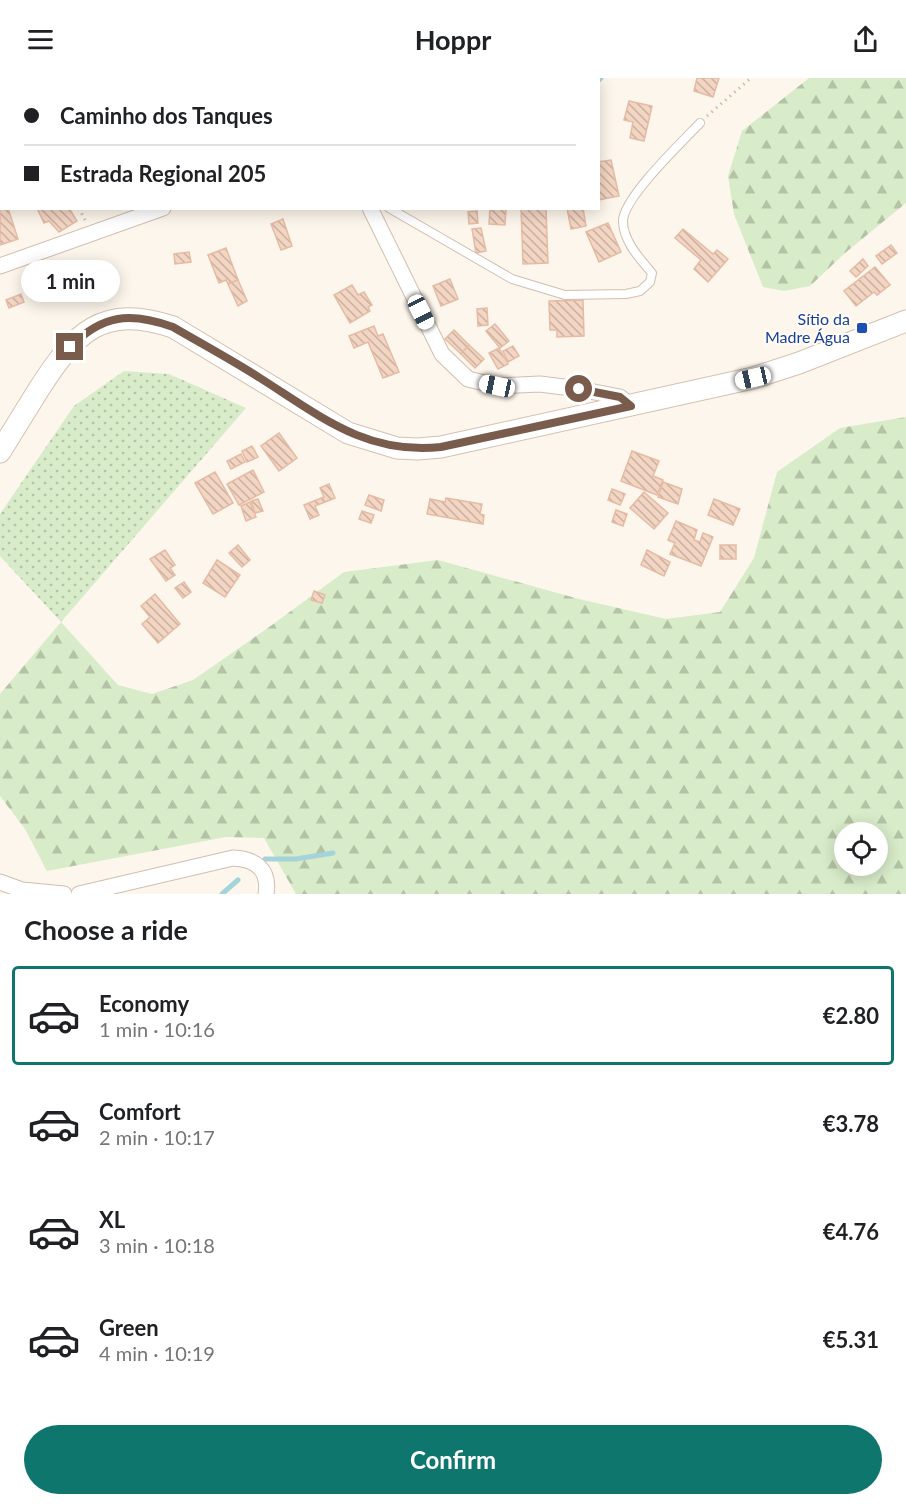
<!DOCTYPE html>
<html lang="en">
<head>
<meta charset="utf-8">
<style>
  body { margin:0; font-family:Lato,sans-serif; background:#f6f6f6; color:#202124; height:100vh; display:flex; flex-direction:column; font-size:22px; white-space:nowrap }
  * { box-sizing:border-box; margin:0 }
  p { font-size:20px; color:#757577 }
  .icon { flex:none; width:33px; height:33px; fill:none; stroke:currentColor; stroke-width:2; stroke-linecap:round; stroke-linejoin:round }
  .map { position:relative; height:816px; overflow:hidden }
  .panel { display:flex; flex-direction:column; background:#fff; flex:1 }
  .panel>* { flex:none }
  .top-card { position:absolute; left:0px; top:0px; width:600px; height:132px; box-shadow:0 3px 15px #0003; display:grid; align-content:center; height:132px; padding:0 24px; background:#fff }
  .buttons { position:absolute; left:834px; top:744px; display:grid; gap:12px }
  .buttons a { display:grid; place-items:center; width:54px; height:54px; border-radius:50%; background:#fff; box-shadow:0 3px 15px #0003; font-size:30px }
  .end { position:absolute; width:27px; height:27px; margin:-14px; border:8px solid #7a5c4d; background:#fff; box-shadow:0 0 0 3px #fff }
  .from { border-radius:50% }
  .bubble { position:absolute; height:42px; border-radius:21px; background:#fff; box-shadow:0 3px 15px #0003; font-size:20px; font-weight:700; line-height:42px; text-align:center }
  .car { position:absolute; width:18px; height:36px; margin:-18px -9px; border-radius:8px; box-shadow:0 0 4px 2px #0007; background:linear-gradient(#fff 24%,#345 0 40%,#fff 0 76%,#345 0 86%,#fff 0) }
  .top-card b { display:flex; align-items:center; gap:21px; height:57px; font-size:22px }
  .top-card b+b { border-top:2px solid #e0e0e0 }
  .top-card i { width:15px; height:15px; background:#202124 }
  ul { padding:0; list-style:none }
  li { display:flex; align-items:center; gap:18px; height:99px; margin:0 12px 9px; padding:0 12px; border:3px solid transparent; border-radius:6px }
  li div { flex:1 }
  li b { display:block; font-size:22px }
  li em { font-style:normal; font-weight:700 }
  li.current { border-color:#0f766e }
  li>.icon { width:54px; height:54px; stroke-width:1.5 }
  h2 { padding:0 24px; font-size:27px; line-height:72px }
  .button { display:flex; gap:12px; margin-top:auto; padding:12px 24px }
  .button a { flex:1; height:69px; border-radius:36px; background:#0f766e; color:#fff; font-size:24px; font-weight:700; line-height:69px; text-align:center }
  header { display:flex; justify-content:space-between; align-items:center; height:78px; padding:0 24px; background:#fff; font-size:27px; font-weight:700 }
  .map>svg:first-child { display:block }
</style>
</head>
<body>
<header><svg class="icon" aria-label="menu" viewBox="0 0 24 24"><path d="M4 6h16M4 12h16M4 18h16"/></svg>Hoppr<svg class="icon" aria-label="share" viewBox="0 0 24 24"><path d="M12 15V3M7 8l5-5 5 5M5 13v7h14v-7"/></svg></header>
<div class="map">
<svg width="906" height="816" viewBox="0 0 906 816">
  <defs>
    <pattern id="grass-dots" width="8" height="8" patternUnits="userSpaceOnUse" patternTransform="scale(1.5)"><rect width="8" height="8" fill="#d8ecc9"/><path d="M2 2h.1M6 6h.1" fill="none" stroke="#b4c2a5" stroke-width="1.8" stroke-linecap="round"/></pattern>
    <pattern id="forest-firs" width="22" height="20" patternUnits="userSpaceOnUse" patternTransform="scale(1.5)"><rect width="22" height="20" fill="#d8ecc9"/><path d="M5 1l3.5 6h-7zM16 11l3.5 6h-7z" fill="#b4c2a5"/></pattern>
    <pattern id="building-back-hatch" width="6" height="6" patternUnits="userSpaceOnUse" patternTransform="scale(1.5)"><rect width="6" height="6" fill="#f3d5c3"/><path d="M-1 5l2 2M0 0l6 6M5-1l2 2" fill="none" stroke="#cab0a1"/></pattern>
  </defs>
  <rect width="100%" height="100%" fill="#fdf6ec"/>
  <polygon fill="url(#grass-dots)" points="124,293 169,296 246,330 61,544 0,478 0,436 74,328"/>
  <g fill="url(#forest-firs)" fill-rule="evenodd">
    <polygon points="809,0 906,0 906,125 845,175 810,208 784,213 763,209 734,136 728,98 742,53"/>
    <path d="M906 339V816H296L264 760 226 759 47 793 25 751 0 718V616L61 544 118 607 152 616 193 602 272 547 344 494 438 482 579 521 666 541 720 534 754 480 777 394 840 350ZM844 754H878V788H844Z"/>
  </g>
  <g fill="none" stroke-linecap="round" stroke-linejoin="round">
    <g stroke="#a5d3da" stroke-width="5">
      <polyline points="598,3 601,0"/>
      <polyline points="265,781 296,781 333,775"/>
      <polyline points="222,816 238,802"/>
    </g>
  </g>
  <g fill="url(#building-back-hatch)" stroke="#e6bba3" stroke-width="1.5">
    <polygon points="697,0 719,0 713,19 694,13"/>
    <polygon points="629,23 652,28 644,63 630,60 633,44 624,42"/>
    <polygon points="611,82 619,118 598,122 598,84"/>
    <polygon points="0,123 2,123 2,130 8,130 18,161 0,167"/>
    <polygon points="37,130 69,130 77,143 59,154 49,143 44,145"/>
    <polygon points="490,130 506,130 505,147 489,146"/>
    <polygon points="521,130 546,130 548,185 523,186"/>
    <polygon points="567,130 583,130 586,148 571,151"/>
    <polygon points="477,133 478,145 469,146 468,134"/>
    <polygon points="283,141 292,168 281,172 271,146"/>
    <polygon points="608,145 621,174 599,184 586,154"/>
    <polygon points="481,150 486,173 476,175 472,151"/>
    <polygon points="683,151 713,176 717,172 728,181 708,204 694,191 701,182 675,160"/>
    <polygon points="891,167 897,175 882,186 876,178"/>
    <polygon points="226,170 238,202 228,206 226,202 219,205 208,177"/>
    <polygon points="189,174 191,184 175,186 174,176"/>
    <polygon points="863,181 868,188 856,199 850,193"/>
    <polygon points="875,189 890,207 877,217 874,214 856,228 844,213"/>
    <polygon points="450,201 458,221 441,228 433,208"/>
    <polygon points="238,202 247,223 238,228 228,206"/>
    <polygon points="352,207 358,217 364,214 372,227 368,229 370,233 350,245 334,217"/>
    <polygon points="21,216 24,224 9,230 6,222"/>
    <polygon points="583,222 584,258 557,259 557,252 550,252 549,223"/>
    <polygon points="487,230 488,247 478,248 477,231"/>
    <polygon points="495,246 509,263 500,270 486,253"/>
    <polygon points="374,248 378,258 383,256 399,294 383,300 368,264 354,270 349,258"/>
    <polygon points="454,252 469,267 461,276 445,261"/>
    <polygon points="469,267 484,281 475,290 461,276"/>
    <polygon points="513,268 519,278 508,284 503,273"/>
    <polygon points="499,270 508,286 498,291 489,275"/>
    <polygon points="279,355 297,380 279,393 261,368"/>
    <polygon points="252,368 258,379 247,384 242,373"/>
    <polygon points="632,373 659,383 653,398 663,402 657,417 621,403"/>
    <polygon points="241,376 245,384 231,391 227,383"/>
    <polygon points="253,392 264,414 239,427 227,406"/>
    <polygon points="215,394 233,425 213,436 195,405"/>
    <polygon points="663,404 682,411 678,426 658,419"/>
    <polygon points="329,406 335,420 315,428 319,437 310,441 304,427 324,419 320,410"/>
    <polygon points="612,411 625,416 620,427 608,422"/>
    <polygon points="644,414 668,435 654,451 630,430"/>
    <polygon points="369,417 384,422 381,433 365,427"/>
    <polygon points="446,420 482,426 480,436 484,437 483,446 427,436 430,421 445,424"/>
    <polygon points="258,421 263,433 255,435 251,423"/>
    <polygon points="714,421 740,431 733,447 708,437"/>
    <polygon points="250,424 256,439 246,443 241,428"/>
    <polygon points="616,432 627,436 623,448 612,444"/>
    <polygon points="362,433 374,437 371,445 359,441"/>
    <polygon points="676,443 697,452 694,462 700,464 703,455 713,459 701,488 670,476 675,465 668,462"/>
    <polygon points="238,467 250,482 242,489 229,475"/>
    <rect x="720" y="467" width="16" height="14"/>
    <polygon points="165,472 175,487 170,490 175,497 166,503 150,481"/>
    <polygon points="647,472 670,484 664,498 641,487"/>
    <polygon points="217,482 240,497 225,519 203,505"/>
    <polygon points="184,504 191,514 183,520 175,510"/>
    <polygon points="314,513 325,517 322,525 311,522"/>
    <polygon points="155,516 180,546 158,565 142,546 150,539 141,528"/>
  </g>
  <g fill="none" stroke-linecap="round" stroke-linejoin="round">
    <defs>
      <g id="service">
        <polyline points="253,0 253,2"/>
        <polyline points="496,2 498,0"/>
        <path d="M389 130 512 201 565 217 626 216 640 213 650 204 652 195C640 181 623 163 623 143 623 120 683 63 700 45"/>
      </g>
      <g id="minor">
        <polyline points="370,130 442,276 468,301 497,308 540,306 579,311 620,319 631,328"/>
        <polyline points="0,188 163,130"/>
        <polyline points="0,804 22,812 64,816"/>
        <path d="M79 816 233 780C255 781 270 791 266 816"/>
      </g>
      <path id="secondary" d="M0 374C13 353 26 332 39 311 75 255 102 225 173 249L348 355 397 370 418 371 441 369 753 300 799 285 906 243"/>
    </defs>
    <use href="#service" stroke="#d1beb0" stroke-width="10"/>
    <use href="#minor" stroke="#d1beb0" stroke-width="17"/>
    <use href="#secondary" stroke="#d6c0b0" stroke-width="23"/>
    <g stroke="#d9b8a5" stroke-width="3" stroke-dasharray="1.5 4.5" stroke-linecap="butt">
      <polyline points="229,2 233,0"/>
      <polyline points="707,38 751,0"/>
      <polyline points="79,130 85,142"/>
    </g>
    <use href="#service" stroke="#fff" stroke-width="8"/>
    <use href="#minor" stroke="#fff" stroke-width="15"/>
    <use href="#secondary" stroke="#fff" stroke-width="21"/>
  </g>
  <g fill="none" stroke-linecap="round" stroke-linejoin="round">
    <path stroke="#7a5c4d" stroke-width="8" d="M70 269C103 236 130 234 173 249 202 266 232 282 260 300 320 338 366 377 441 369L631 328 620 319 579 311"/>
  </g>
  <rect fill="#1a4fb4" stroke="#fffaf3" stroke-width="2" x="856" y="244" width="12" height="12" rx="3"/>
  <g text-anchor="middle" stroke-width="4.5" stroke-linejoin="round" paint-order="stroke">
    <g font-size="16" fill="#164399" stroke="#fffaf3" text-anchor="end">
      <text x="850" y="247">Sítio da<tspan x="850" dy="18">Madre Água</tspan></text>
    </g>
  </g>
</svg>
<div class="buttons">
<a><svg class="icon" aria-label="locate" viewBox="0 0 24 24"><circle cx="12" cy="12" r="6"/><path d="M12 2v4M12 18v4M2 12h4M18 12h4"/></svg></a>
</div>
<i class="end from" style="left:579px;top:311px"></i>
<i class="end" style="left:70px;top:269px"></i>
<div class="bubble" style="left:21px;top:182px;width:99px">1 min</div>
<i class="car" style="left:421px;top:234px;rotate:154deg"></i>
<i class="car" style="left:753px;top:300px;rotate:257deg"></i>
<i class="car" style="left:497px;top:308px;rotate:282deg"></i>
<div class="top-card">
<b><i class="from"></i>Caminho dos Tanques</b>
<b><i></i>Estrada Regional 205</b>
</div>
</div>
<section class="panel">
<h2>Choose a ride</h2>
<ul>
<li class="current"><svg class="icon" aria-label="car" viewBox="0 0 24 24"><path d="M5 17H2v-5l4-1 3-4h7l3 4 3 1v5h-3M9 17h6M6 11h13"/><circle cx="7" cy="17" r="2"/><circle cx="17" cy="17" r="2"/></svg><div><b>Economy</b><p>1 min · 10:16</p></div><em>€2.80</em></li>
<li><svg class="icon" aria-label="car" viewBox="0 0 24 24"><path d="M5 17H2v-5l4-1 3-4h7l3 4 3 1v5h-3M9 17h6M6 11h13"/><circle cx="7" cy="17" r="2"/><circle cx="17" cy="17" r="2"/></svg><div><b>Comfort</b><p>2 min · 10:17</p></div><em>€3.78</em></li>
<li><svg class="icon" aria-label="car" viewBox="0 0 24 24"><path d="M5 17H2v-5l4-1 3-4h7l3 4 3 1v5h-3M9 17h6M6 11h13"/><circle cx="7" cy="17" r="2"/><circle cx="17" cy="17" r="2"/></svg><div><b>XL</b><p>3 min · 10:18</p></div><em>€4.76</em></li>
<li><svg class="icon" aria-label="car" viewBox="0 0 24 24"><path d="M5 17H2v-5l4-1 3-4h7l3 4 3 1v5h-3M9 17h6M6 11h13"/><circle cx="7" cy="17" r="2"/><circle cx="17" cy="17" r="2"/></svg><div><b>Green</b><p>4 min · 10:19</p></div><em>€5.31</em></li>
</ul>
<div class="button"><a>Confirm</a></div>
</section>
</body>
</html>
